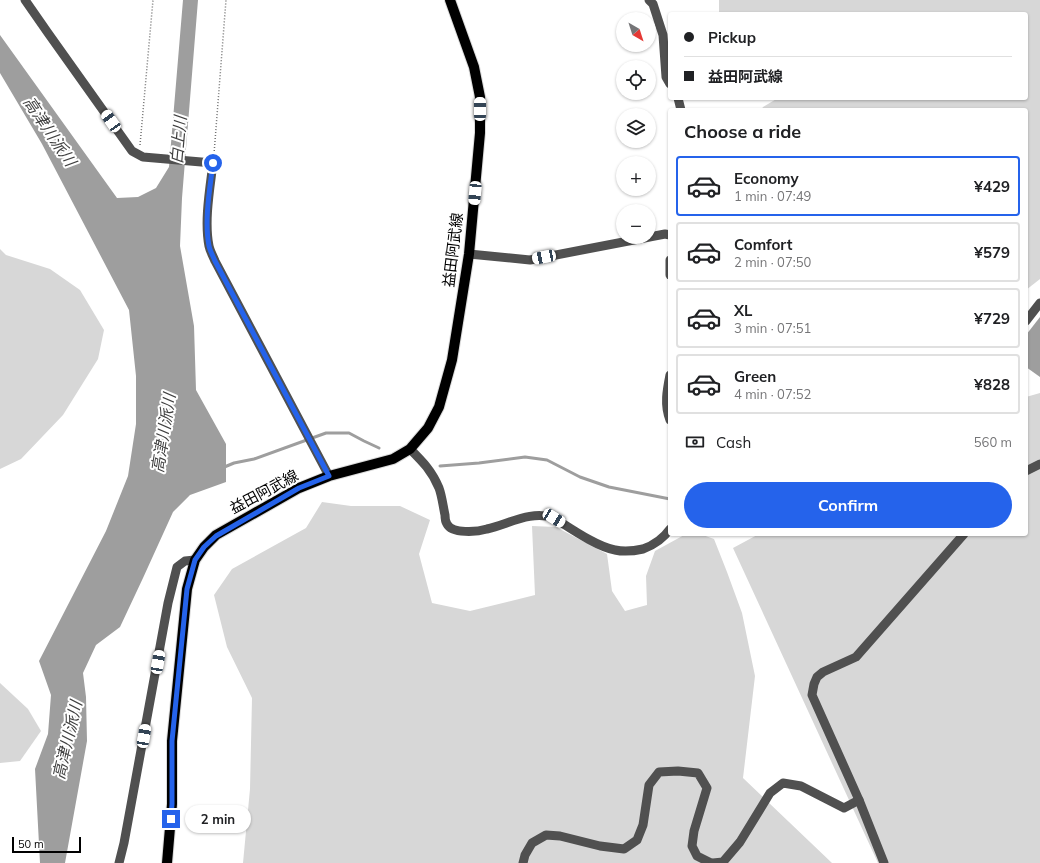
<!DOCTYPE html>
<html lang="en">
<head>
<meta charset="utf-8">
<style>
  body { margin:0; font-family:Mulish,"Noto Sans JP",sans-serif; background:#f2f2f2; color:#202124; height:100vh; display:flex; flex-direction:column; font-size:15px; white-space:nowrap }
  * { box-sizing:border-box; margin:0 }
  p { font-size:13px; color:#757577 }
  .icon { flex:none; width:22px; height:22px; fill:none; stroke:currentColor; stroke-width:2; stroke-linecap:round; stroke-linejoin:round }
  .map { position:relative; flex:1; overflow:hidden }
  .drawer { position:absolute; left:668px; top:108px; width:360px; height:428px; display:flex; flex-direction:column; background:#fff; border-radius:4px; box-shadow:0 1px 3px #0004 }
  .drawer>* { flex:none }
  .guide { position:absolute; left:668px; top:12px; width:360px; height:88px; border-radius:4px; box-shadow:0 1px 3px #0004; display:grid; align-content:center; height:88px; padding:0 16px; background:#fff }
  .needle { width:26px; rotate:141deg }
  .buttons { position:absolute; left:616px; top:12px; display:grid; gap:8px }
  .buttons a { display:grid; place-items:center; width:40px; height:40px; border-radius:50%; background:#fff; box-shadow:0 1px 3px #0004; font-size:20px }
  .scale { position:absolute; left:12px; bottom:10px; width:69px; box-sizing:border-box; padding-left:4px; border:2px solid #000; border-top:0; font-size:11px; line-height:14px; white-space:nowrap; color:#000; -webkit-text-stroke:3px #fff; paint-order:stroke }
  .end { position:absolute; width:18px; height:18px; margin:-9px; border:5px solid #2563eb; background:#fff; box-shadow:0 0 0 2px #fff }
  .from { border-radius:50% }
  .bubble { position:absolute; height:28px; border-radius:14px; background:#fff; box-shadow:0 1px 3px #0004; font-size:13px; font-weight:700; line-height:28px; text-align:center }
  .car { position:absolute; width:12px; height:24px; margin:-12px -6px; border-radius:5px; box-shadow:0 0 3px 1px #0007; background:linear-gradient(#fff 24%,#345 0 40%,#fff 0 76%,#345 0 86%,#fff 0) }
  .guide b { display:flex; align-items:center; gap:14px; height:38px; font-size:15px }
  .guide b+b { border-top:1px solid #e0e0e0 }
  .guide i { width:10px; height:10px; background:#202124 }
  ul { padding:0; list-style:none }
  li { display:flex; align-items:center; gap:12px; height:60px; margin:0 8px 6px; padding:0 8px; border:2px solid #e0e0e0; border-radius:4px }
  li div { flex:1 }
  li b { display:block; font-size:15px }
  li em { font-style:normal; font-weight:700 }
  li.current { border-color:#2563eb }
  li>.icon { width:36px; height:36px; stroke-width:1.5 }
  h2 { padding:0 16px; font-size:18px; line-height:48px }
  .pay { display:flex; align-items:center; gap:10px; height:44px; padding:0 16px; font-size:15px }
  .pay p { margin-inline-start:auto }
  .action { display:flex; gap:8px; margin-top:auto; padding:8px 16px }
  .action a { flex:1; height:46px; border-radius:24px; background:#2563eb; color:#fff; font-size:16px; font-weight:700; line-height:46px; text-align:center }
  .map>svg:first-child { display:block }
</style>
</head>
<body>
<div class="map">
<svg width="1040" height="863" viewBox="0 0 1040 863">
  <rect width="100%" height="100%" fill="#fff"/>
  <g fill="#d7d7d7">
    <polygon points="719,0 1040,0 1040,279 1026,290 1026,110 761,110 763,107 778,98 1026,98 1026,14 719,14"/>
    <polygon points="0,249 6,255 50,269 80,290 104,330 98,359 63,415 21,459 0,469"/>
    <polygon points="1040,393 1040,863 878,863 733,548 759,534 1026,534 1026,397"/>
    <polygon points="322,502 351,506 400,506 430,520 419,554 432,603 470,611 535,595 532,526 556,527 607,554 612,591 625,611 647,605 646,576 655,551 686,534 700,534 714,539 727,572 742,613 755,676 743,778 832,863 243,863 250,789 252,698 227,647 214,595 232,569 306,528"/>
    <polygon points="0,683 28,709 41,731 20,761 0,763"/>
  </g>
  <g fill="#9e9e9e">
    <polygon points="183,0 198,0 182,198 180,246 194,326 196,390 226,444 226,482 190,495 173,512 143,578 120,627 96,645 83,673 86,697 87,741 65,863 40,863 35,769 48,734 51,695 39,661 106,531 128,476 136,424 136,376 129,310 42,144 0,73 0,35 117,198 138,197 156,188 169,167"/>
    <polygon points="1040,317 1040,377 1026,367 1026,335"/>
  </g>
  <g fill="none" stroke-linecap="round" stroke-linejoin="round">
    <g stroke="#9e9e9e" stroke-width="3">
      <polyline points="440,466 479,463 525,457 547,460 580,477 609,487 670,499"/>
      <polyline points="222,468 234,463 254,459 326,433 349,433 364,441 379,448"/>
    </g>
    <defs>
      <polyline id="major" points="167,863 172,804 172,741 187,589 195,560 204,547 216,535 299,488 329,476 393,459 410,449 428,428 439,407 452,360 469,254 480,133 480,97 474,67 450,0"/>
    </defs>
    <use href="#major" stroke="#dbdbdb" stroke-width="12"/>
    <g stroke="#727272" stroke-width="1.5" stroke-dasharray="1 2" stroke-linecap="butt">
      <polyline points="140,145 153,0"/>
      <polyline points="214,154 226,0"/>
    </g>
    <g stroke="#505050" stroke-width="9">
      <path d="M25 0 48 33 132 151 143 157 213 163C210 188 204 221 209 246 210 251 213 256 215 261L329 476"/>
      <polyline points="649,0 653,4 663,35 666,77 670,84"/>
      <polyline points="678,98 681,110"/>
      <polyline points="469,254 530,260 665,234 670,235"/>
      <polyline points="670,260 670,275"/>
      <polyline points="1026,321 1040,303"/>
      <path d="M670 375C667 390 664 405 670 420"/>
      <path d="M410 449C423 462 432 471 439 488 442 496 443 506 445 515 445 517 445 521 447 524 452 534 477 532 487 529 509 524 531 510 554 518 570 528 597 547 615 550 624 552 634 551 643 549 654 545 663 539 670 529"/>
      <polyline points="1026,471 1040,464"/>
      <polyline points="119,863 124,843 168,603 177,567 185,561 195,560"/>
      <polyline points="523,863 525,855 532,843 546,835 560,836 600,846 624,849 637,840 643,825 649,785 659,772 678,771 698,773 707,788 694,831 692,846 697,856 711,863"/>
      <polyline points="713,863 723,862 740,842 770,793 783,783 801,786 844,808 859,800"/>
      <polyline points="884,863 859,800 812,695 814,684 817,677 823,672 856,657 964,534"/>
    </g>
    <use href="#major" stroke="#000" stroke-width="10"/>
  </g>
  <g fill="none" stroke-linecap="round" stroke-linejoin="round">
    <path stroke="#2563eb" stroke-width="5" d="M171 819 172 804V741L187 589 195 560 204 547 216 536 299 488 329 476 215 261C213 256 210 251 209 246 204 220 210 188 213 163"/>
  </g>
  <g text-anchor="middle" stroke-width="4" stroke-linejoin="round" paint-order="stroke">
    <g font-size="15" fill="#000" stroke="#fff">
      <text transform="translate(453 250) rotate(-83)" y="5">益田阿武線</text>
      <text transform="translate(264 492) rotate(-28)" y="5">益田阿武線</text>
    </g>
    <g font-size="16" font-style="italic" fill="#3f3f3f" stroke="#fff">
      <text transform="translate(50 131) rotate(56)" y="6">高津川派川</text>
      <text transform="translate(178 140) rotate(-85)" y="6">白上川</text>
      <text transform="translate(163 433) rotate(-81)" y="6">高津川派川</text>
      <text transform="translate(67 740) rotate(-77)" y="6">高津川派川</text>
    </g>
  </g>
</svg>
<div class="buttons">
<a><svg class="needle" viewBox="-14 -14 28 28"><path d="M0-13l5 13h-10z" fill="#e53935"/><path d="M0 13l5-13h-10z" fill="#757577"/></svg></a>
<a><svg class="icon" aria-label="locate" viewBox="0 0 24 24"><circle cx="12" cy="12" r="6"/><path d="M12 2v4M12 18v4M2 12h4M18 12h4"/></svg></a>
<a><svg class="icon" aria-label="layers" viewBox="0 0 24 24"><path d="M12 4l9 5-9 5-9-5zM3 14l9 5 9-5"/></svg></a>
<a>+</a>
<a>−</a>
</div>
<div class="scale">50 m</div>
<i class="end from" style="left:213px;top:163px"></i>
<i class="end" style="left:171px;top:819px"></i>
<div class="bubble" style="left:185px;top:805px;width:66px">2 min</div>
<i class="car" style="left:480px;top:109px;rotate:0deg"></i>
<i class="car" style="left:111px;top:121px;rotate:325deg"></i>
<i class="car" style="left:475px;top:193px;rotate:185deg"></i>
<i class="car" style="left:544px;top:257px;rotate:259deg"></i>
<i class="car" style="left:554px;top:518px;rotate:121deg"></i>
<i class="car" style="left:158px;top:662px;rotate:10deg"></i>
<i class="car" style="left:144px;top:736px;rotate:10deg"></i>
<div class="guide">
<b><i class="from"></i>Pickup</b>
<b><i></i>益田阿武線</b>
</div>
<section class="drawer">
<h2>Choose a ride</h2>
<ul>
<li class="current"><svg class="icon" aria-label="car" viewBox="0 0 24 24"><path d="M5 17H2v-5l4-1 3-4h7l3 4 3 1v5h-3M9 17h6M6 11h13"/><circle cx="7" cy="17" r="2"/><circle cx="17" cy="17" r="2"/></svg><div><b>Economy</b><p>1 min · 07:49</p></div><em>¥429</em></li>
<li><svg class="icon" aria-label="car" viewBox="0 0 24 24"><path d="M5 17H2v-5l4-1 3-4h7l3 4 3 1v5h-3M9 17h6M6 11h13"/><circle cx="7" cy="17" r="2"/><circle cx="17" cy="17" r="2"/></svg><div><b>Comfort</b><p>2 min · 07:50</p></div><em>¥579</em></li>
<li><svg class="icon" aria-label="car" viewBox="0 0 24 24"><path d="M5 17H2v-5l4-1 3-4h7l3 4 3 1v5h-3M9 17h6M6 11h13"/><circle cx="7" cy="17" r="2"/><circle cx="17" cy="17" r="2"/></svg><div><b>XL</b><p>3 min · 07:51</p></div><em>¥729</em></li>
<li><svg class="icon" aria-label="car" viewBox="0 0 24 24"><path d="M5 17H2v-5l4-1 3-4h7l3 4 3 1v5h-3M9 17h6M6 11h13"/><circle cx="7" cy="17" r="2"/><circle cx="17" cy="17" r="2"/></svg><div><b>Green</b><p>4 min · 07:52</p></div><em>¥828</em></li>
</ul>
<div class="pay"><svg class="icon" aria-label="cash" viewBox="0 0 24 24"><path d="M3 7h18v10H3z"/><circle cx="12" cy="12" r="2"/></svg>Cash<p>560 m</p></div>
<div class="action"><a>Confirm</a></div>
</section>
</div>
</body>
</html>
